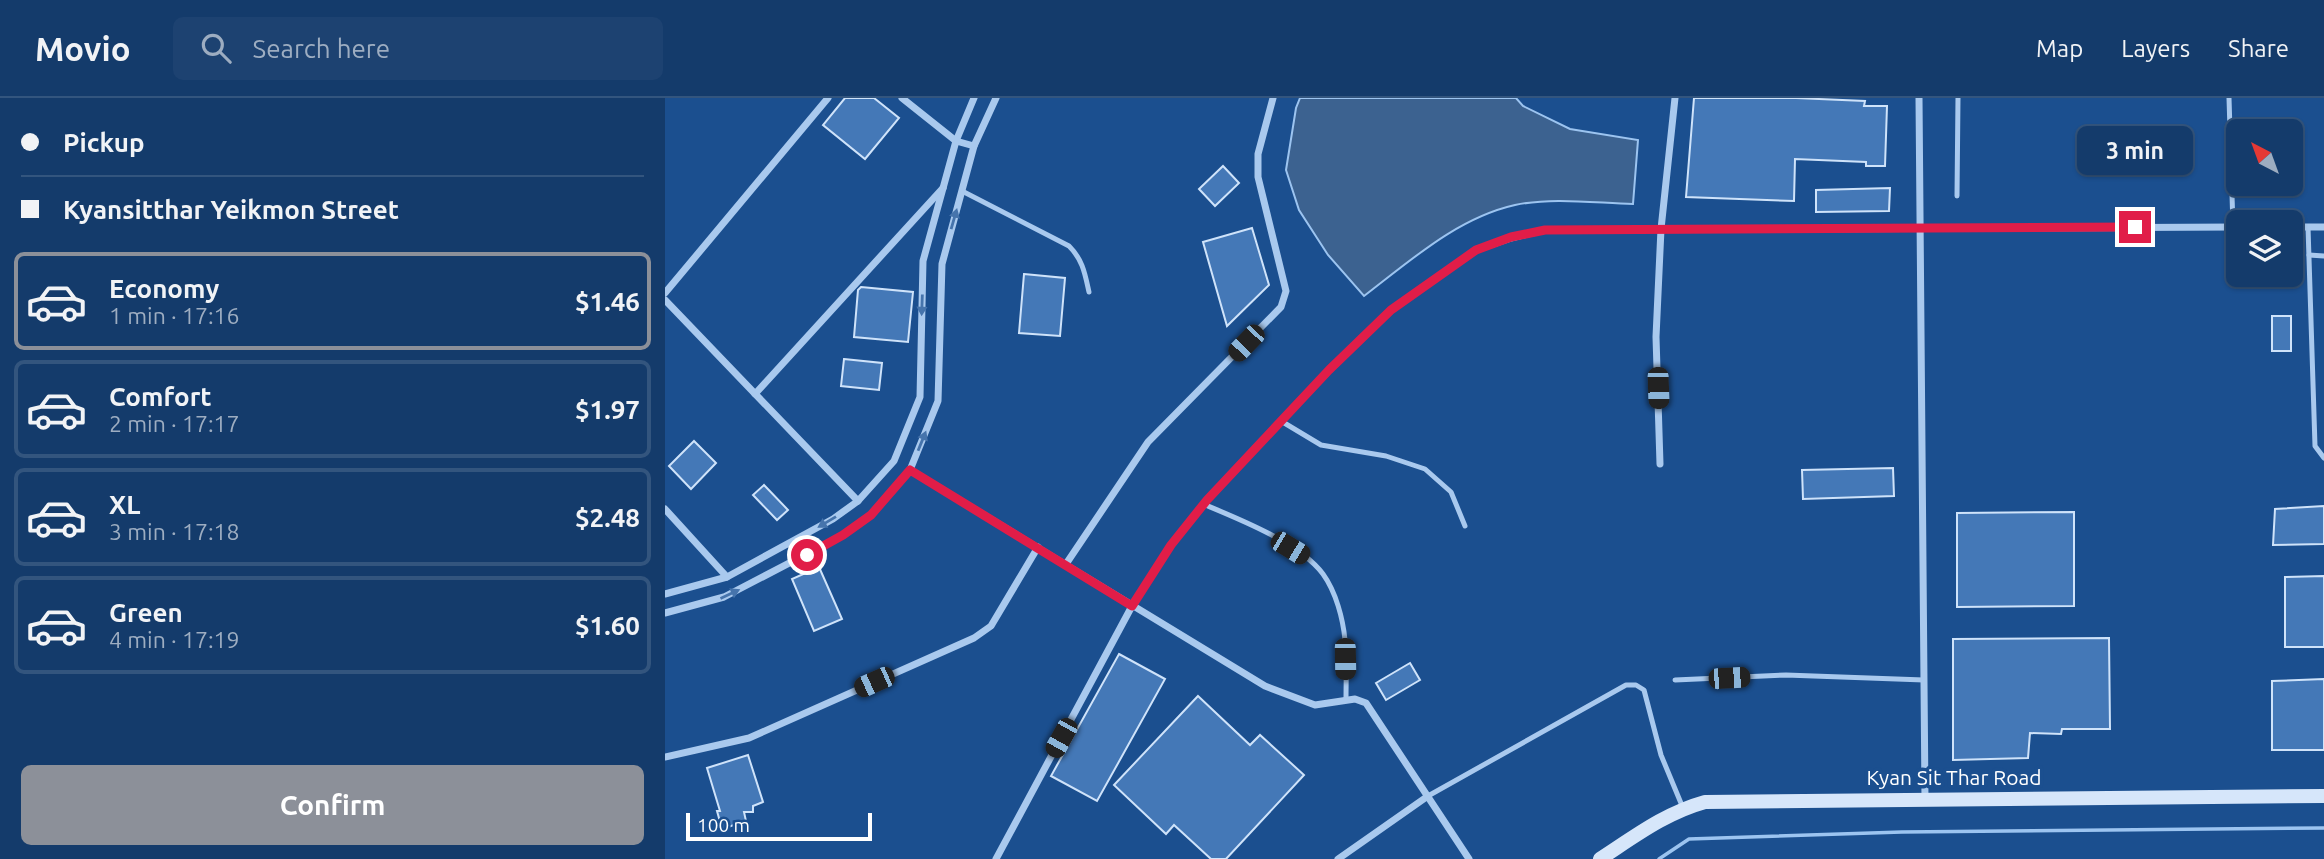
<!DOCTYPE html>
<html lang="en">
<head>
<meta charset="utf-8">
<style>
  body { margin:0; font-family:Ubuntu,sans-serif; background:#1d4271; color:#f1f3f6; height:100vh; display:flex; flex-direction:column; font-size:26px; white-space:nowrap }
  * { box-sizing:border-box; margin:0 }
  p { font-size:23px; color:#9dadc1 }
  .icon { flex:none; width:38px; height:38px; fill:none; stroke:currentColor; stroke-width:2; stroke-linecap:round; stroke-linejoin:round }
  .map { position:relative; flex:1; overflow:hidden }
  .side { display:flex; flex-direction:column; background:#143b6b; width:665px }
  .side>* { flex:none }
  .banner { display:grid; align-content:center; height:154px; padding:0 21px; background:#143b6b }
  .needle { width:46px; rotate:319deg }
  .buttons { position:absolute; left:1561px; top:21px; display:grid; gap:14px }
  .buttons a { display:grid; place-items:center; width:77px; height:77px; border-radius:10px; background:#143b6b; box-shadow:0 2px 5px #0004,0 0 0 2px #33557e; font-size:35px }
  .scale { position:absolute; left:21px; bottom:18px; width:186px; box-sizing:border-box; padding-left:7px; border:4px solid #fff; border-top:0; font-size:19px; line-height:24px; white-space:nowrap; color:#fff; -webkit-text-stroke:5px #1b4f8f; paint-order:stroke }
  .end { position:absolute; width:32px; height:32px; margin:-16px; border:9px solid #e11d48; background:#fff; box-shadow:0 0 0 4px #fff }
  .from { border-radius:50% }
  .bubble { position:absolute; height:49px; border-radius:10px; background:#143b6b; box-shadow:0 2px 5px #0004,0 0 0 2px #33557e; font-size:23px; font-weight:600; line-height:49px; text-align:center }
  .car { position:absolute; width:21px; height:42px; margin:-21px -10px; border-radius:9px; box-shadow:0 0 5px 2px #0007; background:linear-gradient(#222 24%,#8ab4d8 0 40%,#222 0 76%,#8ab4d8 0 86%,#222 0) }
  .banner b { display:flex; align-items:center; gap:24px; height:66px; font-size:26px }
  .banner b+b { border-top:2px solid #33557e }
  .banner i { width:18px; height:18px; background:#f1f3f6 }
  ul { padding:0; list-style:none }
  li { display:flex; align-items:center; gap:21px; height:98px; margin:0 14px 10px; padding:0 7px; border:4px solid #33557e; border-radius:10px }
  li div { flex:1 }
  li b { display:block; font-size:26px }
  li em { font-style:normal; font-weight:600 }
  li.on { border-color:#8c9099 }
  li>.icon { width:63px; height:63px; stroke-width:1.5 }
  .primary-button { display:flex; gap:14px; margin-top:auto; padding:14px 21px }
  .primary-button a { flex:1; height:80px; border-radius:10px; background:#8c9099; color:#fff; font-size:28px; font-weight:600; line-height:80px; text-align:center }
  header { display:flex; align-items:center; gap:42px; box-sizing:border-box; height:98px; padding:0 35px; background:#143b6b; border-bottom:2px solid #33557e }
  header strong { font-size:33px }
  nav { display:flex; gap:38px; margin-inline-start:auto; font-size:24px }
  .search { width:490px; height:63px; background:#1d4271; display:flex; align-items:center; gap:18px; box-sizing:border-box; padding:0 24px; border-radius:10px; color:#9dadc1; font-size:26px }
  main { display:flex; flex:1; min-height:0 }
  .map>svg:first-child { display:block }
</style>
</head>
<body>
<header>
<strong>Movio</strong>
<div class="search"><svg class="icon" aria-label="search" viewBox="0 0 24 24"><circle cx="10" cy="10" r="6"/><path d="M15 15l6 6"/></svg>Search here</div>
<nav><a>Map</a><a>Layers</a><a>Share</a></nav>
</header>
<main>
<section class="side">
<div class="banner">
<b><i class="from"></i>Pickup</b>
<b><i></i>Kyansitthar Yeikmon Street</b>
</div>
<ul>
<li class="on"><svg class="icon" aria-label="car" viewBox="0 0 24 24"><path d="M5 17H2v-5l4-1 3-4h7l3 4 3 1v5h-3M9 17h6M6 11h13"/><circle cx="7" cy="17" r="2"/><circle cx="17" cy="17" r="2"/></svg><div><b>Economy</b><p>1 min · 17:16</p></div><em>$1.46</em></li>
<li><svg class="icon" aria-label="car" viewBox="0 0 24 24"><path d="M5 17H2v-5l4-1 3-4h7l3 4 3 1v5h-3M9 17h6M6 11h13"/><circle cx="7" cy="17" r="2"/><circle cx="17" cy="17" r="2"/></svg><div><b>Comfort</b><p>2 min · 17:17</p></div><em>$1.97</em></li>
<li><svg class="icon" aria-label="car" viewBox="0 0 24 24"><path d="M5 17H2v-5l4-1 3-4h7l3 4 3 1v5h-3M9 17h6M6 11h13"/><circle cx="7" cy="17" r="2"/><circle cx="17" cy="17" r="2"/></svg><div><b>XL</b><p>3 min · 17:18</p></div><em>$2.48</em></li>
<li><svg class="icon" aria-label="car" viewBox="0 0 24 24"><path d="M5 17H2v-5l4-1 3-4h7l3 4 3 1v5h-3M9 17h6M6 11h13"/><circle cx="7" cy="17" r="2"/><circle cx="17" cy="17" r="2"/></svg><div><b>Green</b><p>4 min · 17:19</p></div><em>$1.60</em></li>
</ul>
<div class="primary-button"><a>Confirm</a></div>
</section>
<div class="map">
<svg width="1659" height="761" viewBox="0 0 1659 761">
  <rect width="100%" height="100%" fill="#1b4f8f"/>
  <path fill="#3c6290" stroke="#9cc4f0" stroke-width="2" d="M635 0H851L858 8 905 31 973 42 968 106C930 105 888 99 850 107 792 120 745 163 699 198L663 157 634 112 621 72 631 10Z"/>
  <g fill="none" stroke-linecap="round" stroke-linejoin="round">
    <polyline stroke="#9cc4f0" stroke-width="3.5" points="994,761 1024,741 1237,734 1659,730"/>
  </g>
  <g fill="#4478b7" stroke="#cfe3fa" stroke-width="2">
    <polygon points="180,0 209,0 234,20 200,61 158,27"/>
    <polygon points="1029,0 1131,0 1200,3 1199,8 1222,8 1220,68 1201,68 1201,64 1130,61 1129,103 1021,99"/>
    <polygon points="558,68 574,85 550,108 534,91"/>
    <polygon points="1225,90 1224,113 1151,114 1151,92"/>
    <polygon points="587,130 604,187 562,228 538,144"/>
    <polygon points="359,176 400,180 395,238 354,235"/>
    <polygon points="196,189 248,194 243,244 189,239 193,192"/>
    <rect x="1607" y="218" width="19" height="35"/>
    <polygon points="179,261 217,265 214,292 176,288"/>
    <polygon points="29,343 51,365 26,391 4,368"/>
    <polygon points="1228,370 1229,398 1138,401 1137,372"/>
    <polygon points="99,387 123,412 112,422 88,397"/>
    <polygon points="1659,408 1659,446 1608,447 1610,411"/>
    <polygon points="1409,414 1409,508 1292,509 1292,415"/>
    <polygon points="154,469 177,521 149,533 127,481"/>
    <polygon points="1659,478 1659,549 1620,549 1620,479"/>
    <polygon points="1444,540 1445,631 1397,631 1396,636 1365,635 1363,660 1288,662 1288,541"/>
    <polygon points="454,556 500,581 432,703 386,678"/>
    <polygon points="745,565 755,582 721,602 711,585"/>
    <polygon points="1659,581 1659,652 1607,652 1607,583"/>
    <polygon points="533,598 585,647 595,637 639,677 561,761 546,761 509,727 501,736 449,687"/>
    <polygon points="83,657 98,704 88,708 88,714 79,714 81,723 57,731 52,713 55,713 42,670"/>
  </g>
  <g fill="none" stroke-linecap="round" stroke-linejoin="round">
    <g stroke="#a9c9ee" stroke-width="5">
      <polyline points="1564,0 1568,129"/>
      <path d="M297 93 404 148C418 162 420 176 424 194"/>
      <polyline points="1292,98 1293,0"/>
      <polyline points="1643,129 1650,348 1659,360"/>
      <polyline points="1644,157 1659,158"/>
      <polyline points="616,323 656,347 721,358 760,371 786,394 800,428"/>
      <path d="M538 406C574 421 635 445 658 476 671 494 678 521 680 542 682 562 681 582 681 602"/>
      <polyline points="1010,582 1121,577 1259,582"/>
      <polyline points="763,698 961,587 971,587 979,592 996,657 1018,710"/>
    </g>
    <g stroke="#a9c9ee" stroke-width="7">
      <polyline points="237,0 291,43 309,48"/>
      <polyline points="1254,0 1260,701"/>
      <polyline points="1626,129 1659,129"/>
      <polyline points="0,195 163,0"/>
      <polyline points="0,202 193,403"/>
      <polyline points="90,296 278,90"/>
      <polyline points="995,366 991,239 996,131 1010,0"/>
      <polyline points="245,372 600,588 650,607 690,601 701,605 804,761"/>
      <polyline points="0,411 62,479"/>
      <polyline points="401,466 483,344 616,209 621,193 593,79 593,56 608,0"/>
      <polyline points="0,496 62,479 168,421 193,403 229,363 255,299 258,163 291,43 309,0"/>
      <polyline points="0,515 59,499 178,437 206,417 245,372 273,303 277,166 309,48 331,0"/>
      <polyline points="0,659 84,640 309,540 326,528 373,449"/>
      <polyline points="331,761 467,508 506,447 542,402 664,272 726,212 811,152 846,140 880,132 1573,129"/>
      <polyline points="673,761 763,698"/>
    </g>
    <path stroke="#d6e6fa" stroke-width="14" d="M935 761C969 739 1000 715 1040 704L1659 698"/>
  </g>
  <defs><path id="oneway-solid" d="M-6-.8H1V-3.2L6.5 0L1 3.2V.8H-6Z" transform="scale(1.75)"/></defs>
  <g fill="#4674ac">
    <use href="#oneway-solid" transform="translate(289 121) rotate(-74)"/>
    <use href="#oneway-solid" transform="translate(257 207) rotate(92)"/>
    <use href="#oneway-solid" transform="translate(257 343) rotate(-68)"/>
    <use href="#oneway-solid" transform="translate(162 424) rotate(149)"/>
    <use href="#oneway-solid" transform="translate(65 496) rotate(-25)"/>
  </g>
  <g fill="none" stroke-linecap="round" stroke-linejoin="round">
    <polyline stroke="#e11d48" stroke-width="9" points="142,457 178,437 206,417 245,372 467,508 506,447 542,402 664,272 726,212 811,152 846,139 880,132 1470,129"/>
  </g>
  <g text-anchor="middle" stroke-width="7" stroke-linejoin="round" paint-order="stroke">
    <g font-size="21" fill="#fff" stroke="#1b4f8f">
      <text x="1289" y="687">Kyan Sit Thar Road</text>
    </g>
  </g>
</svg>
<div class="buttons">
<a><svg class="needle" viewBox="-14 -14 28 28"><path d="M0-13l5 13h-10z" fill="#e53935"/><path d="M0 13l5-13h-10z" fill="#9dadc1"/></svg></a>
<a><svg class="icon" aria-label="layers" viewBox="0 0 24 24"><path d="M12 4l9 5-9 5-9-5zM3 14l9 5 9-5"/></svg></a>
</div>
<div class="scale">100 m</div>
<i class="end from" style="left:142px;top:457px"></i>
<i class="end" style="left:1470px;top:129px"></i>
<div class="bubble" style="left:1412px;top:28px;width:116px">3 min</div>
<i class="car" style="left:581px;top:245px;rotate:224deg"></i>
<i class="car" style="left:993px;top:290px;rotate:178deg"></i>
<i class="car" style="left:625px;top:450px;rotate:121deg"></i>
<i class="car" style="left:680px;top:561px;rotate:179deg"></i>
<i class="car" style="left:1064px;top:580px;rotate:87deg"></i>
<i class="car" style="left:209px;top:584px;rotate:246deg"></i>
<i class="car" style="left:396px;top:640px;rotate:209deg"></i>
</div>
</main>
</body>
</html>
